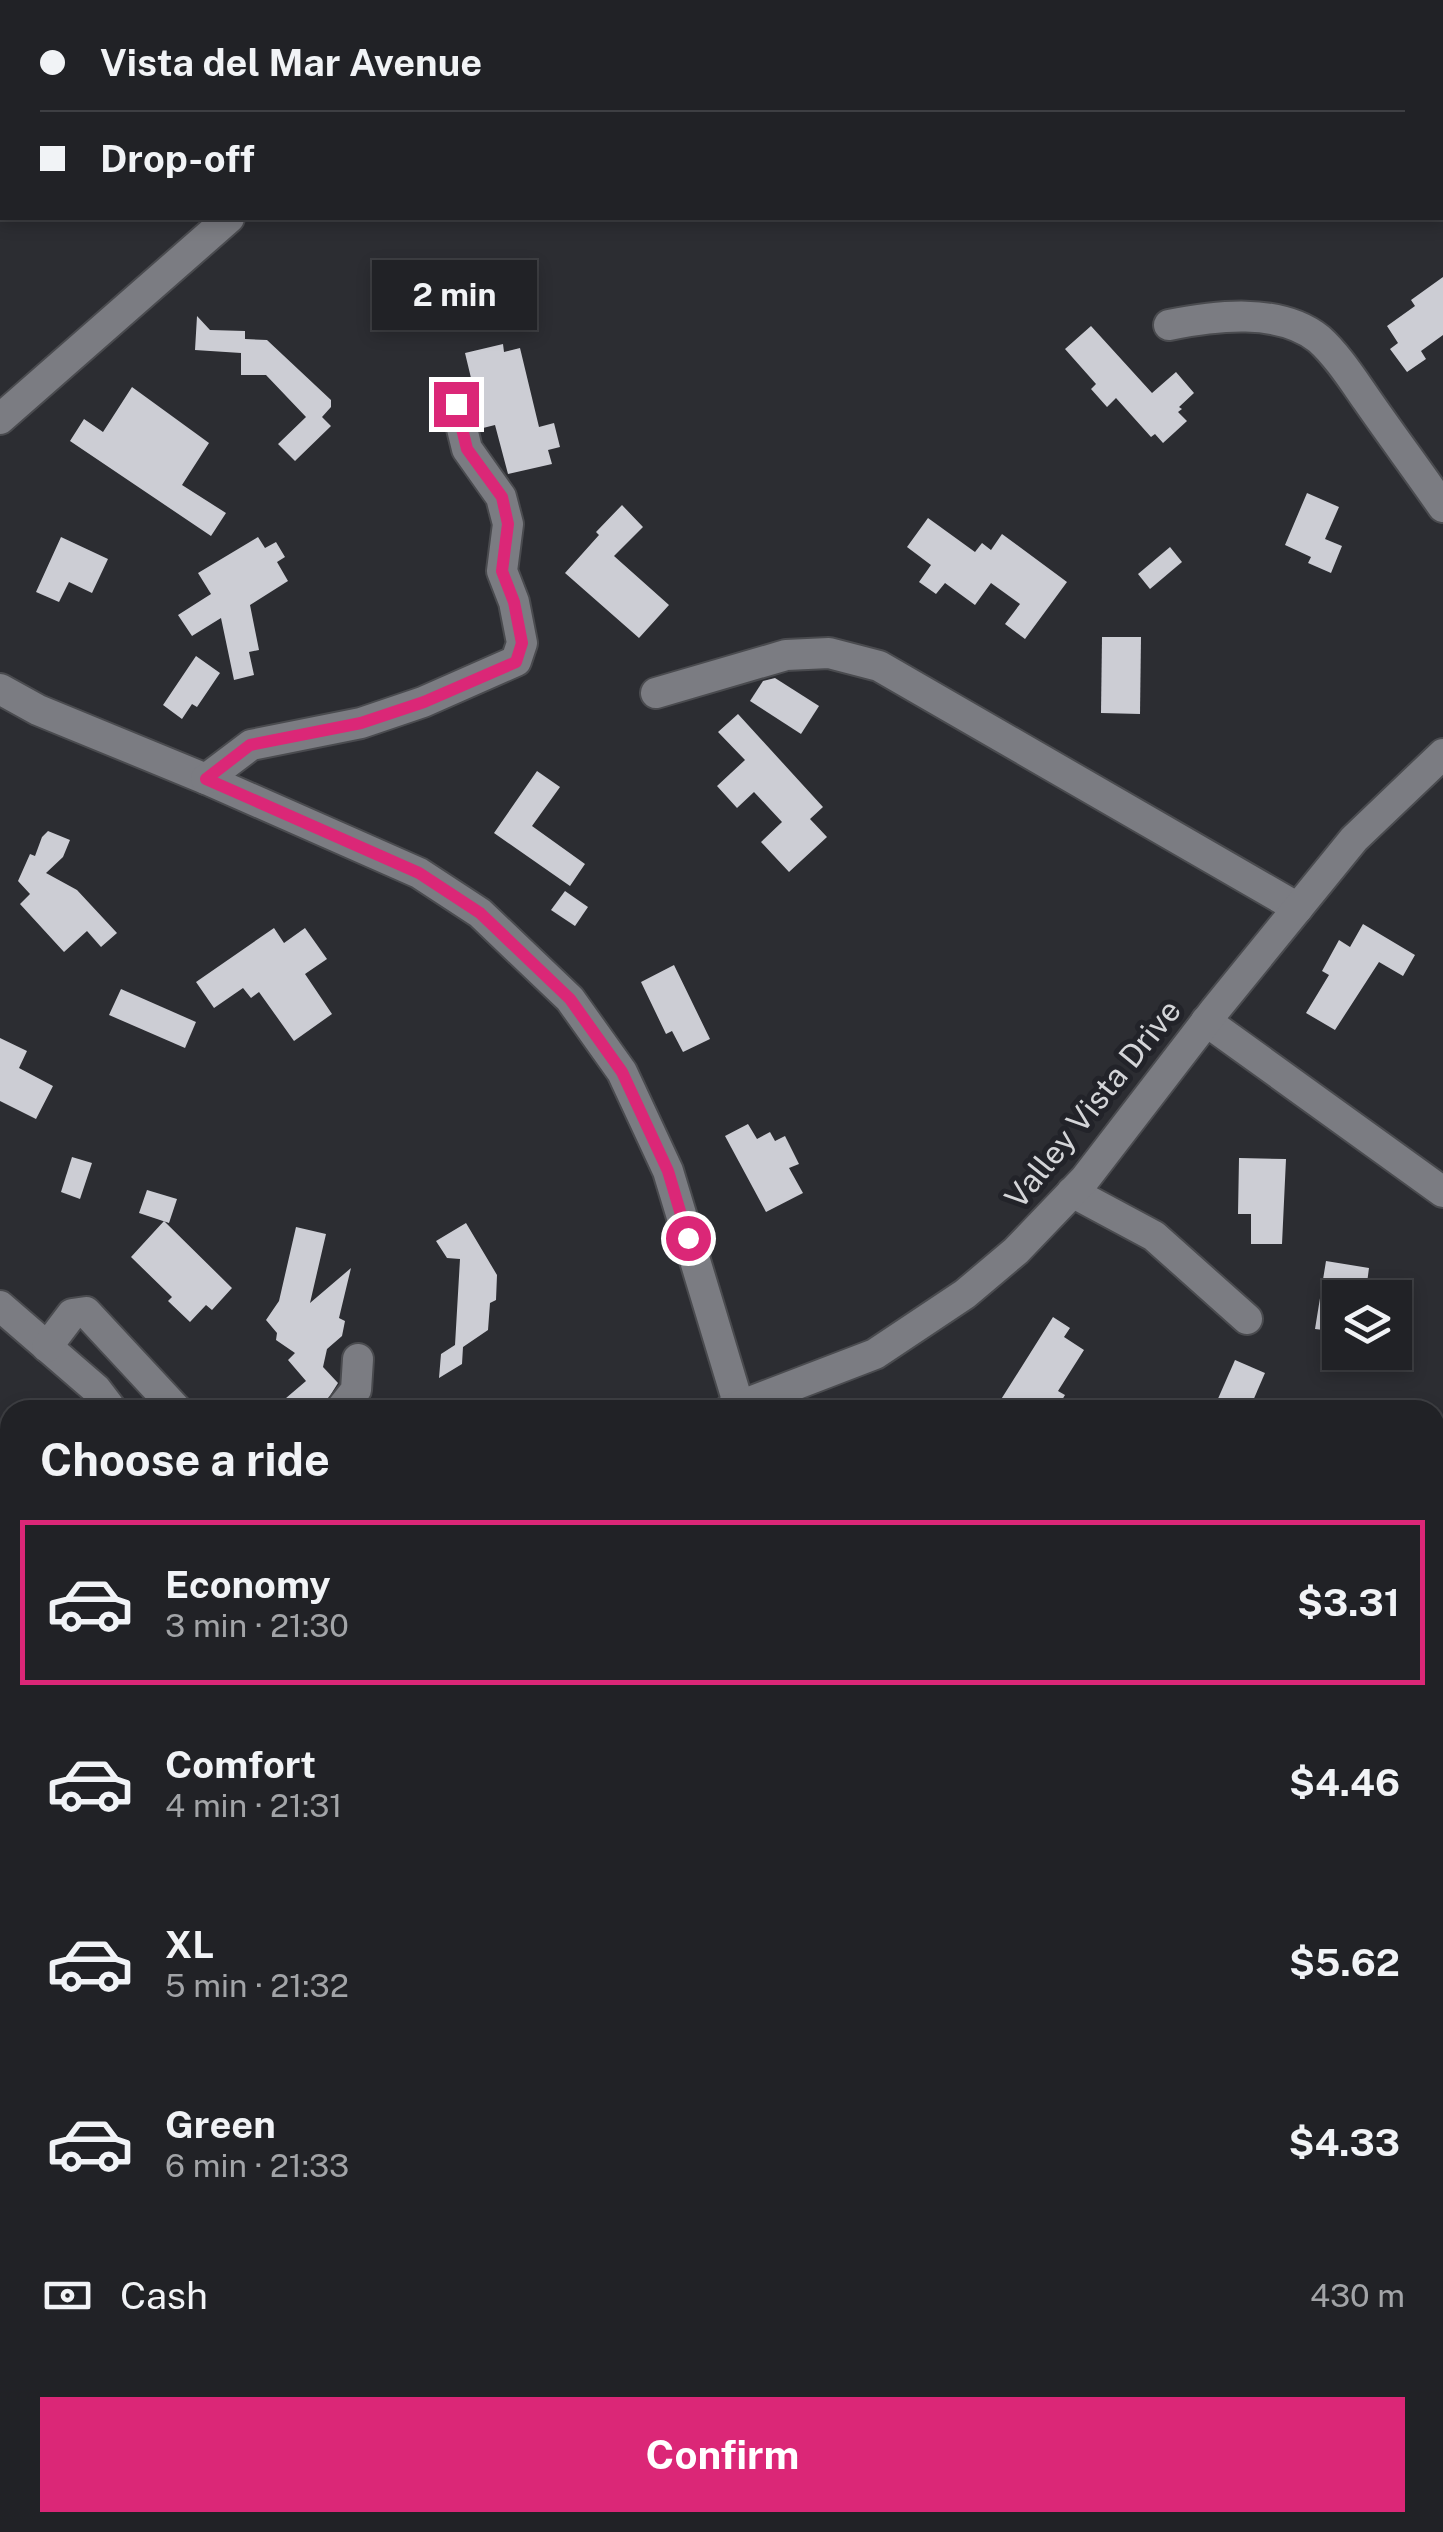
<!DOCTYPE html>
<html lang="en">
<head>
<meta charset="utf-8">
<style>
  body { margin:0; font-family:"Public Sans",sans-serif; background:#292a2e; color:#f1f3f6; height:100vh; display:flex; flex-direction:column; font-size:38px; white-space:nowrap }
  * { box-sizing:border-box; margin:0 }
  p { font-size:32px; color:#a2a4a7 }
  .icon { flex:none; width:55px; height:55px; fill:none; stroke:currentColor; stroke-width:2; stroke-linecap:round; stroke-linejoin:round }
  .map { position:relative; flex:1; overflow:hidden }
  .sheet { position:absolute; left:0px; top:1400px; width:1445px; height:1132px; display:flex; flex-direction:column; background:#212226; border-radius:30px 30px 0 0; box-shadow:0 5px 15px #0003,0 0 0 2px #3e3f43 }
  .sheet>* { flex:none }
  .guide { position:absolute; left:0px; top:0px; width:1445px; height:220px; box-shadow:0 5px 15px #0003,0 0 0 2px #3e3f43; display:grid; align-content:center; height:220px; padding:0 40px; background:#212226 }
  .tools { position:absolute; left:1322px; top:1280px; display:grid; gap:20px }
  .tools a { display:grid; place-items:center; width:90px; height:90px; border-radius:0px; background:#212226; box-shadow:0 5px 15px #0003,0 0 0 2px #3e3f43; font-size:50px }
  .end { position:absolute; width:45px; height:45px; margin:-22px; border:12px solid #db2777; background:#fff; box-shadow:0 0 0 5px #fff }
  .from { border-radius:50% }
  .bubble { position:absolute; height:70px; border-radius:0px; background:#212226; box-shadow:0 5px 15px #0003,0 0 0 2px #3e3f43; font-size:32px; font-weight:700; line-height:70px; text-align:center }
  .guide b { display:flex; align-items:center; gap:35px; height:95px; font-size:38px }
  .guide b+b { border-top:2px solid #3e3f43 }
  .guide i { width:25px; height:25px; background:#f1f3f6 }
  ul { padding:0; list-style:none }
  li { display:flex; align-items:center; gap:30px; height:165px; margin:0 20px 15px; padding:0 20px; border:5px solid transparent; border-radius:0px }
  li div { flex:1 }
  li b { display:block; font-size:38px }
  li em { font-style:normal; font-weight:700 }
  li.current { border-color:#db2777 }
  li>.icon { width:90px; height:90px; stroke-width:1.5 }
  h2 { padding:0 40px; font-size:45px; line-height:120px }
  .pay { display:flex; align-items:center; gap:25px; height:110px; padding:0 40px; font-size:38px }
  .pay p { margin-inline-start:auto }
  .cta { display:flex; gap:20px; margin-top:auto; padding:20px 40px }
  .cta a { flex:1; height:115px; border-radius:0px; background:#db2777; color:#fff; font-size:40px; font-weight:700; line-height:115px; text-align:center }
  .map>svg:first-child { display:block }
</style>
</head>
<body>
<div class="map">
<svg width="1443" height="2532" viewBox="0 0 1443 2532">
  <rect width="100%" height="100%" fill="#2c2d32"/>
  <polygon fill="#2f2f6a" points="1443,1844 1443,1990 1435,1985 1435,1849"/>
  <g fill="#cccdd4">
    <polygon points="1443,277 1443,335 1421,351 1426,359 1407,372 1390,349 1398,343 1387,326 1415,306 1411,300"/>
    <polygon points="197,316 210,330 245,331 245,339 267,340 331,400 331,407 322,417 331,426 295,461 278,444 306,417 266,375 241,375 241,353 195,350"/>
    <polygon points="1091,326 1152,393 1176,372 1194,393 1179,407 1182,409 1178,412 1187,421 1163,443 1155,434 1151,437 1116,398 1107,407 1091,389 1096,384 1065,349"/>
    <polygon points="503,344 504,352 520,348 539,427 554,423 560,447 548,450 552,464 508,474 495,425 483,428 465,353"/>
    <polygon points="132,387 209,443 182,485 226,513 211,536 70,441 84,419 103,432"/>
    <polygon points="1307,493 1339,507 1325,539 1342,546 1331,573 1308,563 1311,557 1285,545"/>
    <polygon points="622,505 643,527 614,556 669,605 639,638 565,573 599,535 596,532"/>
    <polygon points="928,518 975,552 982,543 991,550 1002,534 1067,582 1025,639 1005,624 1020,604 991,583 975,605 945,583 936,594 919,582 931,565 907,547"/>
    <polygon points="61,537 108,559 92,593 69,582 59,602 36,592"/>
    <polygon points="258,537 265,548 276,542 285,557 277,562 288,581 250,605 259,650 249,652 254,675 234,680 221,618 192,636 178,615 211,594 198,573"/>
    <polygon points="1170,547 1182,562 1150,589 1138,574"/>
    <polygon points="1102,637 1141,637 1140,714 1101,713"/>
    <polygon points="196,656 220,673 197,707 192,704 182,719 163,705"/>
    <polygon points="775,678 819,706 801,734 750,701 763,681"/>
    <polygon points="738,714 823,807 810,819 827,837 789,872 761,842 782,822 754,792 737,808 717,786 745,760 718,732"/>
    <polygon points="537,771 560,787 532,826 585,864 570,886 494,833"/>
    <polygon points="48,831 70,840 63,857 46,873 77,890 117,933 101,947 87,931 64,952 20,904 30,894 18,881 30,854 35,856 42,837"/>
    <polygon points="565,891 588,907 575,926 551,910"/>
    <polygon points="1363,924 1415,955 1403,976 1379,962 1335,1030 1306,1013 1329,975 1322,971 1339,940 1350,947"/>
    <polygon points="274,928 284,943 305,928 327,959 305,974 332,1014 294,1041 259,992 251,998 243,988 214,1008 196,982"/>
    <polygon points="674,965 710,1039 683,1052 672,1031 666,1034 641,982"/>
    <polygon points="121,989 196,1022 185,1048 109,1015"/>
    <polygon points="0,1038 27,1051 19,1068 53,1086 36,1119 0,1101"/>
    <polygon points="748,1124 757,1139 770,1132 775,1141 785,1136 799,1164 789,1168 803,1193 766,1212 725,1136"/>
    <polygon points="72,1157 92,1163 80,1199 61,1192"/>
    <polygon points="1239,1158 1286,1159 1282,1244 1251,1244 1251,1214 1238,1214"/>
    <polygon points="147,1190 177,1199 169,1223 139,1213"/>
    <polygon points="164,1221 232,1288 212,1310 206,1305 190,1322 168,1301 172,1297 131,1257"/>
    <polygon points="466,1223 497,1275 496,1300 490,1303 488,1330 463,1347 462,1364 439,1378 441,1354 455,1345 460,1259 447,1258 436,1241"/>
    <polygon points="296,1227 326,1234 310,1303 351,1268 339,1318 345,1321 342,1336 327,1349 323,1367 338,1383 321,1410 272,1410 306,1381 288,1360 295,1353 276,1340 277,1333 266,1320 279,1301"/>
    <polygon points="1326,1261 1369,1268 1365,1298 1340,1298 1340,1332 1315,1329"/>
    <polygon points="1053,1317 1070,1328 1064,1337 1084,1350 1058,1391 1065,1395 1056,1410 1014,1410 1000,1401"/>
    <polygon points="1235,1360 1265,1373 1249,1410 1213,1410"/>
  </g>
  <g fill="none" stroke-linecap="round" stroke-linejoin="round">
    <defs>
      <g id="minor">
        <polyline points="287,0 287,2"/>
        <path d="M1169 325C1214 316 1279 307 1319 339 1337 355 1353 380 1367 400 1392 436 1418 471 1443 507"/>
        <polyline points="0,419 229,218"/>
        <polyline points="0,689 38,710 206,779 419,873 480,913 570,999 622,1072 668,1171 739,1406"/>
        <polyline points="656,693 786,655 829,653 879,666 1298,908"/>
        <polyline points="206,779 251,745 361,723 423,702 516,661 522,643 514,602 502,571 508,524 501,497 467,449 456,404"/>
        <polyline points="1206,1021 1443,1192"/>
        <polyline points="1072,1192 1154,1236 1247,1319"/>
        <polyline points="0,1306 96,1389 112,1410"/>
        <polyline points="47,1347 72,1314 86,1312 177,1410"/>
        <polyline points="340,1410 356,1390 358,1359"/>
        <polyline points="729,1410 875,1354 965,1294 1016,1251 1085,1179 1215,1010 1354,839 1443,754"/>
        <polyline points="0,1979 10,1985"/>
        <polyline points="1435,2299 1443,2294"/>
        <polyline points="468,2522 471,2532"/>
        <polyline points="1280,2522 1285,2532"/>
      </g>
    </defs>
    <use href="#minor" stroke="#4a4b4f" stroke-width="34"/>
    <g stroke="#76777b" stroke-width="4" stroke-dasharray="5 5" stroke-linecap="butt">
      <polyline points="0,1571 10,1578"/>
      <polyline points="1435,1973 1443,1978"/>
      <polyline points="0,2242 10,2248"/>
      <polyline points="222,2522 227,2532"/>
      <polyline points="994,2522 1006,2532"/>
      <polyline points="246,2532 268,2522"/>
    </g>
    <use href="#minor" stroke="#7b7c82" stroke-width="30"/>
  </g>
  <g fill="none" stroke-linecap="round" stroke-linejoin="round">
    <polyline stroke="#db2777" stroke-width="12" points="456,404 467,449 502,497 508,524 502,571 514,602 522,643 516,662 424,702 361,723 250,745 206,779 419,873 480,913 570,999 622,1072 668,1171 688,1238"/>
  </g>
  <g text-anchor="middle" stroke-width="10" stroke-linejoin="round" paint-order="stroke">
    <g font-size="32" fill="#d4d5d8" stroke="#222329">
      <text transform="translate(1093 1104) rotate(-51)" y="11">Valley Vista Drive</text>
    </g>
  </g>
</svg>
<div class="tools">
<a><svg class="icon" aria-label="layers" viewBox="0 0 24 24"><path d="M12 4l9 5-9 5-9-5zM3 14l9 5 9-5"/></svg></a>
</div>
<i class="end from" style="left:688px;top:1238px"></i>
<i class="end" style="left:456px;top:404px"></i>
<div class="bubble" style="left:372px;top:260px;width:165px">2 min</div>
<div class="guide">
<b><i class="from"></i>Vista del Mar Avenue</b>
<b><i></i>Drop-off</b>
</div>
<section class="sheet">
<h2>Choose a ride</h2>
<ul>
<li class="current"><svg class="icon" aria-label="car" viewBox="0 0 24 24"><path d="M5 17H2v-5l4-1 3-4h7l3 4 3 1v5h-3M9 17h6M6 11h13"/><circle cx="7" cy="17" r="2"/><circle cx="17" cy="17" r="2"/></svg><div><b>Economy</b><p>3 min · 21:30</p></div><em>$3.31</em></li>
<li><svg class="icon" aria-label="car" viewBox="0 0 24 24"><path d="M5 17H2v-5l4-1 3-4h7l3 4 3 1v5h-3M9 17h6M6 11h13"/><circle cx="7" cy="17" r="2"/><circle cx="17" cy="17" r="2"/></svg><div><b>Comfort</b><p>4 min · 21:31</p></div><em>$4.46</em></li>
<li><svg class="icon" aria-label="car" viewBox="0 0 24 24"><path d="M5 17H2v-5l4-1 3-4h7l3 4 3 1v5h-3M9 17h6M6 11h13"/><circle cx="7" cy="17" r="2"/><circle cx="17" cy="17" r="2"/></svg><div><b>XL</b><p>5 min · 21:32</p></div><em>$5.62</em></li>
<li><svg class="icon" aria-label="car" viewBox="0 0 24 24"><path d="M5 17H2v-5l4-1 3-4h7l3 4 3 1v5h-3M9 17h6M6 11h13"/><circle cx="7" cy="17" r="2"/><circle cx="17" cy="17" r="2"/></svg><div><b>Green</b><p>6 min · 21:33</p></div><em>$4.33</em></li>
</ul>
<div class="pay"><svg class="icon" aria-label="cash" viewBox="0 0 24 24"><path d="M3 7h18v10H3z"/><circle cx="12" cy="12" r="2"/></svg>Cash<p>430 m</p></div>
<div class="cta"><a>Confirm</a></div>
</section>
</div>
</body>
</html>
